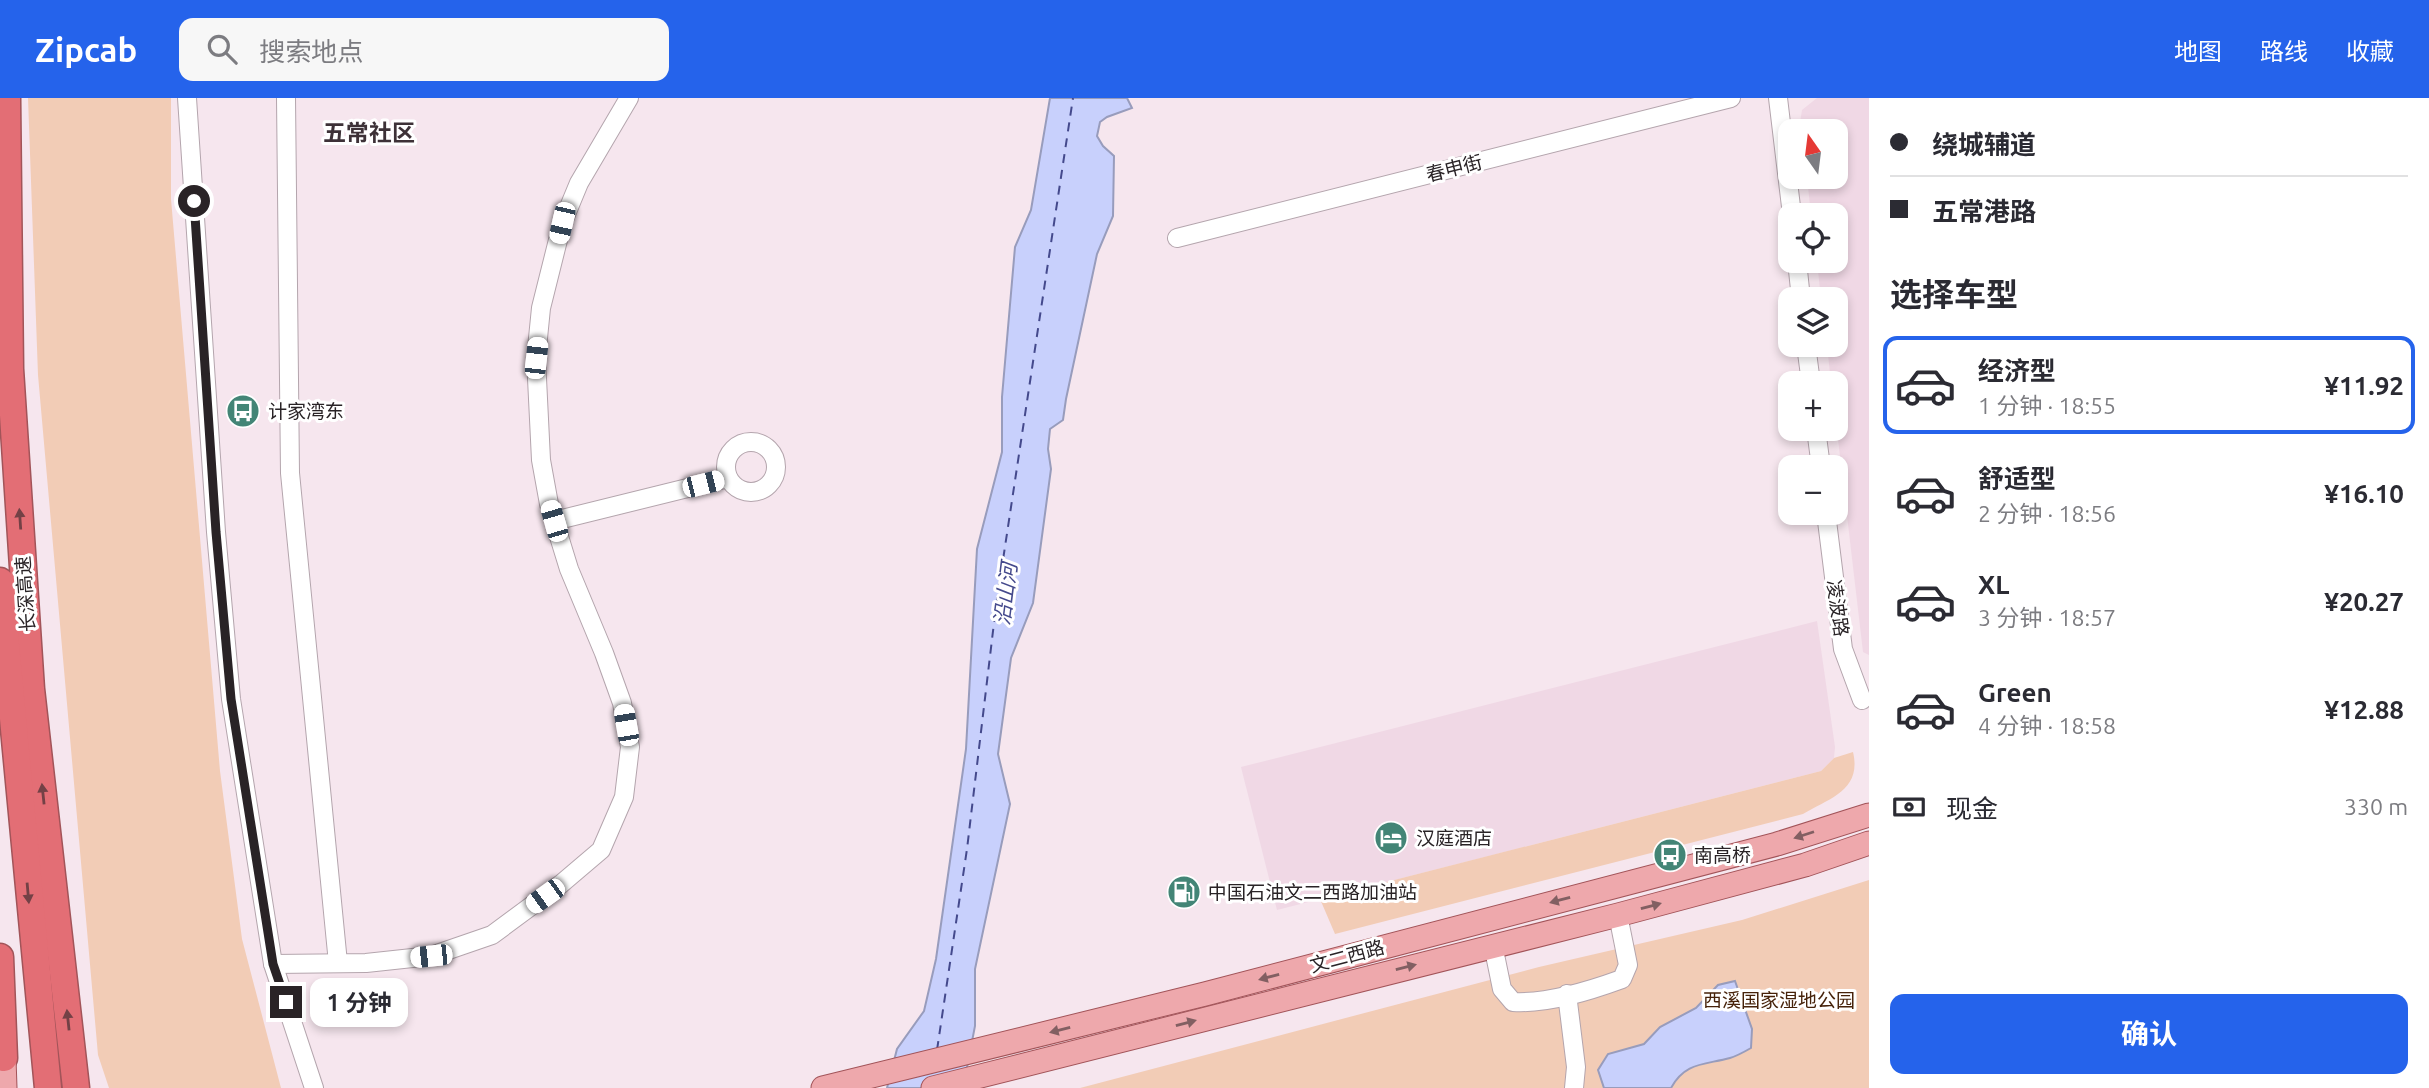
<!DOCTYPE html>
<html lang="zh">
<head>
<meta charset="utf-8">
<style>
  body { margin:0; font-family:Ubuntu,"Noto Sans SC",sans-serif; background:#f7f7f7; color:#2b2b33; height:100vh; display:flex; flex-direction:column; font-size:26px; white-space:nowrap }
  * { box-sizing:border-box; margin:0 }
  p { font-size:23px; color:#7c7c81 }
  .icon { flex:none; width:38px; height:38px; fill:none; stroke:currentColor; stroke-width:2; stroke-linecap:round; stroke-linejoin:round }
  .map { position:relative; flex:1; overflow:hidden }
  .panel { display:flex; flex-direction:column; background:#fff; width:560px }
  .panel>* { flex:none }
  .banner { display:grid; align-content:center; height:154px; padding:0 21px; background:#fff }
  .needle { width:46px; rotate:346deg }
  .fabs { position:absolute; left:1778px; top:21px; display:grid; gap:14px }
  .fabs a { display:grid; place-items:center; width:70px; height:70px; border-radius:14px; background:#fff; box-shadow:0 4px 10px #0003; font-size:35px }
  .end { position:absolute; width:32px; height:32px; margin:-16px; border:9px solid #292326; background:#fff; box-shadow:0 0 0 4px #fff }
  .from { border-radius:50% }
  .bubble { position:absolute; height:49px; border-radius:14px; background:#fff; box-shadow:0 4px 10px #0003; font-size:23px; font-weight:700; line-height:49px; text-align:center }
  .car { position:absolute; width:21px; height:42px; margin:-21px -10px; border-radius:9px; box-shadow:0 0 5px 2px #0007; background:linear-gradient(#fff 24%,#345 0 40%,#fff 0 76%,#345 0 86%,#fff 0) }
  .banner b { display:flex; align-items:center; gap:24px; height:66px; font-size:26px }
  .banner b+b { border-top:2px solid #e1e1e2 }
  .banner i { width:18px; height:18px; background:#2b2b33 }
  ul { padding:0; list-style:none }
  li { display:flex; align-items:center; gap:21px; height:98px; margin:0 14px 10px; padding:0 7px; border:4px solid transparent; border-radius:14px }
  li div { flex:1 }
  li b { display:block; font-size:26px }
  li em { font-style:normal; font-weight:700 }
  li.current { border-color:#2563eb }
  li>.icon { width:63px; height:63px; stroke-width:1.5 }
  h2 { padding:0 21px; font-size:32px; line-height:84px }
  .pay { display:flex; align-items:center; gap:18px; height:77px; padding:0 21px; font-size:26px }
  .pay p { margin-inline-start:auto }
  .button { display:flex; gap:14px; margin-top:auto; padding:14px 21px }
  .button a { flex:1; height:80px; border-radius:14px; background:#2563eb; color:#fff; font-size:28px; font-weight:700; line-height:80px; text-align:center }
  header { display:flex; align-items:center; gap:42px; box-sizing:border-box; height:98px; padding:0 35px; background:#2563eb; color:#fff }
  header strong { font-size:33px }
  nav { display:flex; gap:38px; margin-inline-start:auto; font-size:24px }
  .search { width:490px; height:63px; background:#f7f7f7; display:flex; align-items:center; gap:18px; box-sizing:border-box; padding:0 24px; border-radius:14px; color:#7c7c81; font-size:26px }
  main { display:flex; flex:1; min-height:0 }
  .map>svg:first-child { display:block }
</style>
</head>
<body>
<header>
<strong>Zipcab</strong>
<div class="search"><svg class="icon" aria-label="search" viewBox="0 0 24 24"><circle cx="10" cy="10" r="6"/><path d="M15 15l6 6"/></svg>搜索地点</div>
<nav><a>地图</a><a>路线</a><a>收藏</a></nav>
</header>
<main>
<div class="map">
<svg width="1869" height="990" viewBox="0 0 1869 990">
  <rect width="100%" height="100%" fill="#f6e6ee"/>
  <g fill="#f0d8e5">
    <polygon points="1817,0 1869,0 1869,557 1863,554 1836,324 1836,285 1831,285 1827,247 1836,247 1836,201 1821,201 1817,163 1836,163 1836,117 1811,117 1807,79 1836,79 1836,33 1801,33 1800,24 1802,12"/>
    <polygon points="1817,523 1835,649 1834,660 1821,673 1277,812 1241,669"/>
  </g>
  <g fill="#f2ccb6">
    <polygon points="28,0 171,0 171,101 220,673 242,841 281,990 109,990 98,957 38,277"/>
    <path d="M1853 654C1862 692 1830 700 1803 716L1335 836 1320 801 1821 673 1834 660Z"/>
    <polygon points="1869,782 1869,990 1080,990 1539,869 1742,822"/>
  </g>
  <g fill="#c8d0fc" stroke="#989cbc" stroke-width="2">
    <polygon points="1050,0 1127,0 1132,10 1107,19 1100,24 1097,38 1103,48 1114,58 1113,118 1097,156 1066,301 1063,322 1050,331 1048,351 1051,371 1033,505 1011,560 998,656 1010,706 975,871 975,928 963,990 887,990 897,951 924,913 936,861 966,651 977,451 1002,354 1002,299 1015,149 1031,112"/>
    <path d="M1735 883 1752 931 1751 950C1744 954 1737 958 1730 960 1704 967 1685 964 1671 990H1604L1598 972 1608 956 1644 946 1660 929 1696 910 1718 887Z"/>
  </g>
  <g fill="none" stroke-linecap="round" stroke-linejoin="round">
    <polyline stroke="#44498c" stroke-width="2" stroke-dasharray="9 7" stroke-linecap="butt" points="937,952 967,751 996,508 1073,0"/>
    <defs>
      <g id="minor">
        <polyline points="187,0 216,434 231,601 273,866 314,990"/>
        <polyline points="286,0 290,375 338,865"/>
        <polyline points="1778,0 1792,117"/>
        <polyline points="1177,140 1731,0"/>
        <polyline points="1797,163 1801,201"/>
        <polyline points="1806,247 1811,285"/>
        <polyline points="1816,331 1821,369"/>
        <circle cx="751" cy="369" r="25"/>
        <polyline points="1826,415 1843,551 1862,602"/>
        <polyline points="554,423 728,380"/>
        <path d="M1493 847 1502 891 1513 904C1548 906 1589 893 1622 881L1628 867 1618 817"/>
        <polyline points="273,866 366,865 431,858 492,837 561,786 601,752 624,699 630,649 622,605 604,555 569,471 549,406 541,362 536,260 541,210 562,126 579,85 629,0"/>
        <polyline points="1567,896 1576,969 1574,990"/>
      </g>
      <g id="major">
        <polyline points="4,960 5,990"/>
        <polyline points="823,990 1205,896 1777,746 1869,717"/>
        <polyline points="933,990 1618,817 1805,767 1869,745"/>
      </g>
      <g id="highway">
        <polyline points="7,0 10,271 31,591 76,990"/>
        <polyline points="0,483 48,990"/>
        <polyline points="0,859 4,960"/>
      </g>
    </defs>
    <use href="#minor" stroke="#b4a5ad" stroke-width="20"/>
    <use href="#major" stroke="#a25459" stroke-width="25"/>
    <use href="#highway" stroke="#a25459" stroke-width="29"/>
    <use href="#minor" stroke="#fff" stroke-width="18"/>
    <use href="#major" stroke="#eea8ac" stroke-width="23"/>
    <use href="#highway" stroke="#e36e75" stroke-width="26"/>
  </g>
  <defs><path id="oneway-solid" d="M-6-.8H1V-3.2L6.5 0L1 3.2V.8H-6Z" transform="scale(1.75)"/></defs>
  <g fill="#734146">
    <use href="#oneway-solid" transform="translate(20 421) rotate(-94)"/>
    <use href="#oneway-solid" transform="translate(43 696) rotate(-96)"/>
    <use href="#oneway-solid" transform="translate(28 795) rotate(85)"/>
    <use href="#oneway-solid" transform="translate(68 922) rotate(-96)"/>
  </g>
  <g fill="#825f62">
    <use href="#oneway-solid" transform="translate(1804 737) rotate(162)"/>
    <use href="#oneway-solid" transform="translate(1560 802) rotate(165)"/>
    <use href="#oneway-solid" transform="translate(1651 808) rotate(-15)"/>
    <use href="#oneway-solid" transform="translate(1406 869) rotate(-14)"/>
    <use href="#oneway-solid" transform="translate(1269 879) rotate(165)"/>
    <use href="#oneway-solid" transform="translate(1186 925) rotate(-15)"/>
    <use href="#oneway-solid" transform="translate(1060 932) rotate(166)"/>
  </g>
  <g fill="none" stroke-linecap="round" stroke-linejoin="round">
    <polyline stroke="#292326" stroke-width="9" points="194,103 216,434 231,601 273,866 286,904"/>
  </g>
  <defs>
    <symbol id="bus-disc" viewBox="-11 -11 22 22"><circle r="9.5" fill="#438576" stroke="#fff"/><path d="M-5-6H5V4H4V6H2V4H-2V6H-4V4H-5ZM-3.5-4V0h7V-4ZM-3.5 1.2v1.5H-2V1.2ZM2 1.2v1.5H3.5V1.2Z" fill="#fff"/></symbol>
    <symbol id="hotel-disc" viewBox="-11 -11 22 22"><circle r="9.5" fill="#438576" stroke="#fff"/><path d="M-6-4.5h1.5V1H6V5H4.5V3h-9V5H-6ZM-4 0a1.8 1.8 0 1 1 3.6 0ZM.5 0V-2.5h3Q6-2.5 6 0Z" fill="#fff"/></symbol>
    <symbol id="fuel-disc" viewBox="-11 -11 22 22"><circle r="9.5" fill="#438576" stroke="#fff"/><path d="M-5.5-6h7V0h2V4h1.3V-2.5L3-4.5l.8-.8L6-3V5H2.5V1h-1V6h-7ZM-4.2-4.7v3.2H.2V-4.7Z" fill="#fff"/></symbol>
  </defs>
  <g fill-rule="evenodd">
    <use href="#bus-disc" x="224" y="294" width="38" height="38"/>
    <use href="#hotel-disc" x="1372" y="721" width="38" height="38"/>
    <use href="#bus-disc" x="1651" y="738" width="38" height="38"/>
    <use href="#fuel-disc" x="1165" y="775" width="38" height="38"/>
  </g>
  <g text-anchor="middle" stroke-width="6" stroke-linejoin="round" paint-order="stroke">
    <g font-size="19" fill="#292326" stroke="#fff">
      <text transform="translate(1454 70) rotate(-14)" y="7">春申街</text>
      <text transform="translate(25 496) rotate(-94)" y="7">长深高速</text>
      <text transform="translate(1838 510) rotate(82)" y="7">凌波路</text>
      <text transform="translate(1347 858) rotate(-15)" y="7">文二西路</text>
    </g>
    <g font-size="19" fill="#292326" stroke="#fff" text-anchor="start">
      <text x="268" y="320">计家湾东</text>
      <text x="1416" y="747">汉庭酒店</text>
      <text x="1694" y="764">南高桥</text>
      <text x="1208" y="801">中国石油文二西路加油站</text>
    </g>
    <g font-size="19" fill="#46220a" stroke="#fff">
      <text x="1779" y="909">西溪国家湿地公园</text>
    </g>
    <g font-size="21" font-style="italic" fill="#44498c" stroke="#fff">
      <text transform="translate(1006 496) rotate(-83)" y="7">沿山河</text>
    </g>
    <g font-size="23" font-weight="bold" fill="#3d3137" stroke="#fff">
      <text x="369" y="43">五常社区</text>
    </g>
  </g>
</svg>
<div class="fabs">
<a><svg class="needle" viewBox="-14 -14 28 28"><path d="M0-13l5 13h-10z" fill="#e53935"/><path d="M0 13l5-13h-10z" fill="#7c7c81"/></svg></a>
<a><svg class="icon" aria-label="locate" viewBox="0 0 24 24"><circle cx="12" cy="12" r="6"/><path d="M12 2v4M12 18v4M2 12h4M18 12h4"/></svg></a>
<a><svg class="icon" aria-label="layers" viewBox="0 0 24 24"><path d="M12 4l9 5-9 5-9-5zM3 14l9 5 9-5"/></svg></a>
<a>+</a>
<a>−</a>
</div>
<i class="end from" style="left:194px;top:103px"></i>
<i class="end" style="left:286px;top:904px"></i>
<div class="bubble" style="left:310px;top:880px;width:98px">1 分钟</div>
<i class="car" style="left:562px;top:125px;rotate:193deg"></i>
<i class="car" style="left:536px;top:260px;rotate:6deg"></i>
<i class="car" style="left:703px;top:386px;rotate:76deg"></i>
<i class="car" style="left:554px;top:423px;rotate:344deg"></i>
<i class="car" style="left:626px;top:627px;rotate:350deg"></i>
<i class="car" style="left:545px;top:798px;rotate:234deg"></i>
<i class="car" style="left:431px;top:858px;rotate:264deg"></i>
</div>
<section class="panel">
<div class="banner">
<b><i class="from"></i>绕城辅道</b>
<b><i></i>五常港路</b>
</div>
<h2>选择车型</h2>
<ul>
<li class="current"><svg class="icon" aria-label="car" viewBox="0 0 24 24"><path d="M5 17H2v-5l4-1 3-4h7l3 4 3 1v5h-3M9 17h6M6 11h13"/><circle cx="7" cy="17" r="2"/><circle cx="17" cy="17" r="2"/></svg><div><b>经济型</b><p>1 分钟 · 18:55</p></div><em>¥11.92</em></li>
<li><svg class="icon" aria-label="car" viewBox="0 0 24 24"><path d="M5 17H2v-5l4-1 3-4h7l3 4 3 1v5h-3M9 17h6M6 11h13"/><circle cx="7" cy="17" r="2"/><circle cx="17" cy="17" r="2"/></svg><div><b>舒适型</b><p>2 分钟 · 18:56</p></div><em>¥16.10</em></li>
<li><svg class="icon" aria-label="car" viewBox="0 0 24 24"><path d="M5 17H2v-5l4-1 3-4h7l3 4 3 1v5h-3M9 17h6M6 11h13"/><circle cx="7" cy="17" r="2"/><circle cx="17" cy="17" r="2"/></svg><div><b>XL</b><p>3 分钟 · 18:57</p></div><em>¥20.27</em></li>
<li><svg class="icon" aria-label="car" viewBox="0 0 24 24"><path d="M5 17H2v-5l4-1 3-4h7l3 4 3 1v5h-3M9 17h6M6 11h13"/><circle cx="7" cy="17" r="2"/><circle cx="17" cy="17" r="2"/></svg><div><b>Green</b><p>4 分钟 · 18:58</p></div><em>¥12.88</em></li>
</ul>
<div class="pay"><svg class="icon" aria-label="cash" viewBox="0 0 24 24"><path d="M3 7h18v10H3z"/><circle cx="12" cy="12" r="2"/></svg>现金<p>330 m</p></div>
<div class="button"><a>确认</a></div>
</section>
</main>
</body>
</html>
